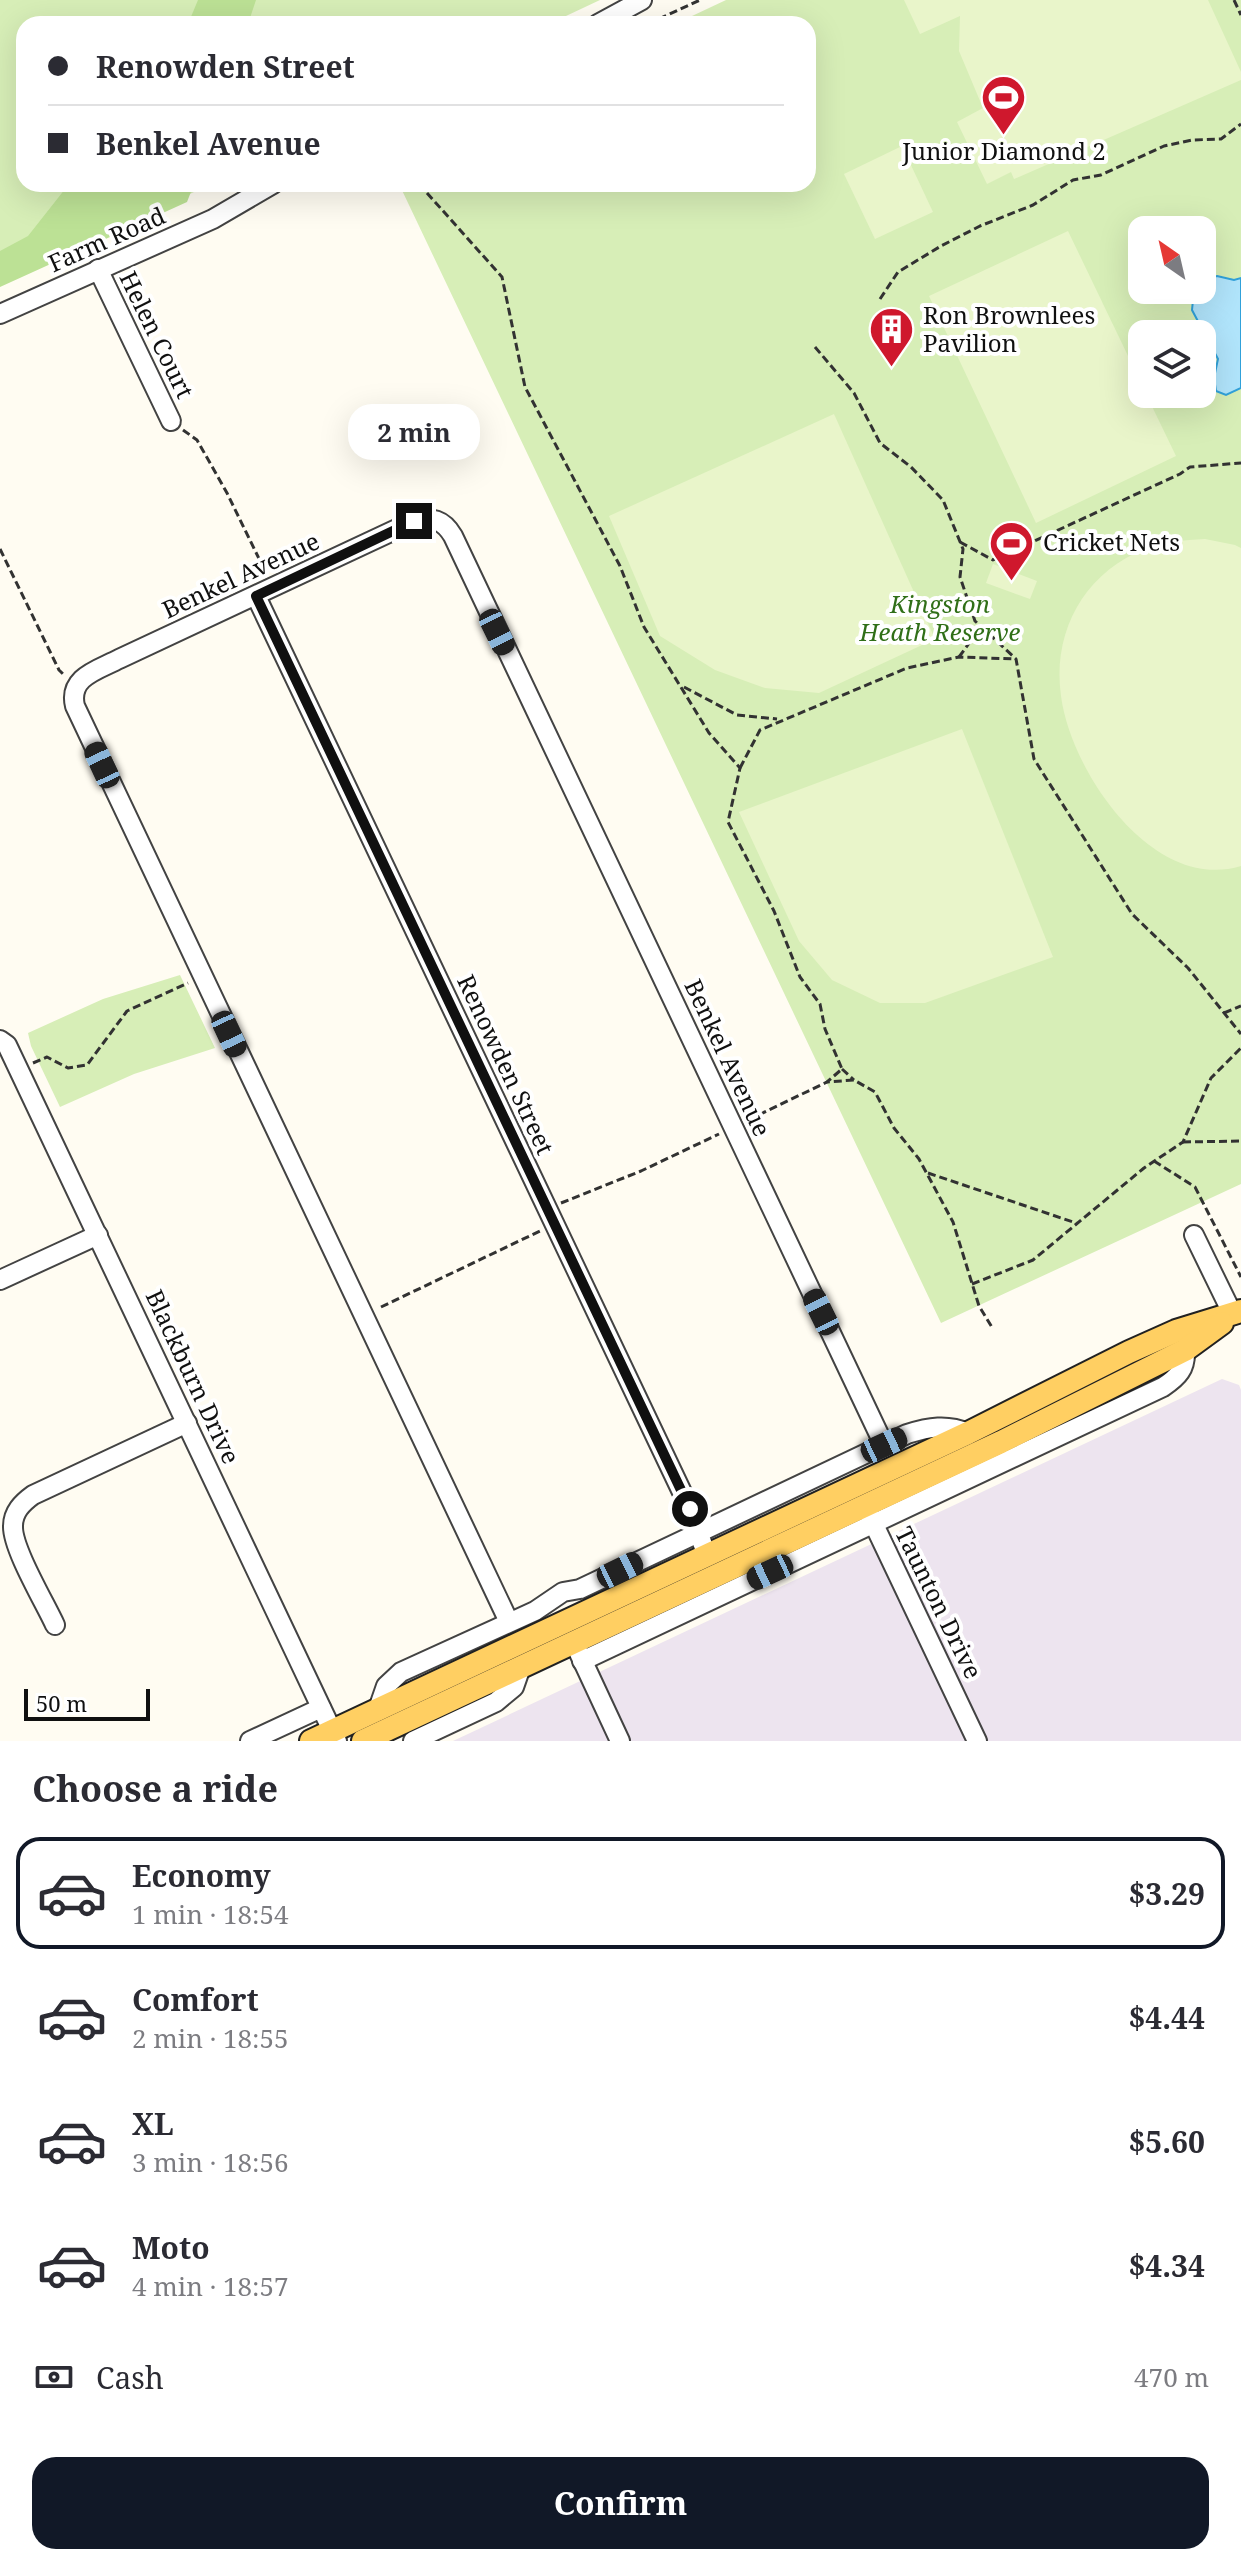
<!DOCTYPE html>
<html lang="en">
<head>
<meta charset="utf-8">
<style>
  body { margin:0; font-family:"Noto Serif",serif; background:#f2f2f3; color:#2b2b33; height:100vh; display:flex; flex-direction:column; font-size:30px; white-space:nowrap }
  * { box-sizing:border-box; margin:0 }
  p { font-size:26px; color:#7c7c81 }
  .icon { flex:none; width:44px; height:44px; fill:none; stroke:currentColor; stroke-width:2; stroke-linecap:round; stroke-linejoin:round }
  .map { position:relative; height:1741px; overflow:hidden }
  .details { display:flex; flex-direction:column; background:#fff; flex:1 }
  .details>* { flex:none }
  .hud { position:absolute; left:16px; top:16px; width:800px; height:176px; border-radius:24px; box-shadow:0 8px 32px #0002; display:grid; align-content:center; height:176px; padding:0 32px; background:#fff }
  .needle { width:52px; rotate:326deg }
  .tools { position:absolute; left:1128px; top:216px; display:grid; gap:16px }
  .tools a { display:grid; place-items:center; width:88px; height:88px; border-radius:16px; background:#fff; box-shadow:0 8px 32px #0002; font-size:40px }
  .scale { position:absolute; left:24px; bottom:20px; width:126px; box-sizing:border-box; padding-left:8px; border:4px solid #101010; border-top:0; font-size:22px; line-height:28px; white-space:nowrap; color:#101010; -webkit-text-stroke:6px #fff; paint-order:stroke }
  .end { position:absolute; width:36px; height:36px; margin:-18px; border:10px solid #101010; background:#fff; box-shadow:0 0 0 4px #fff }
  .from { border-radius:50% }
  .bubble { position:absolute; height:56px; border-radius:24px; background:#fff; box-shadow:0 8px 32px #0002; font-size:26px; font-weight:700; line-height:56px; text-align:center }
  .car { position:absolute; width:24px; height:48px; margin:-24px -12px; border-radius:10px; box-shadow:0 0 6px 2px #0007; background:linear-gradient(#222 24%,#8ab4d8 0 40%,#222 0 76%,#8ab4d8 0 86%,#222 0) }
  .hud b { display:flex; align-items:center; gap:28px; height:76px; font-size:30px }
  .hud b+b { border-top:2px solid #e1e1e2 }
  .hud i { width:20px; height:20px; background:#2b2b33 }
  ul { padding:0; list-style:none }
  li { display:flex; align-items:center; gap:24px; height:112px; margin:0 16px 12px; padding:0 16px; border:4px solid transparent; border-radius:24px }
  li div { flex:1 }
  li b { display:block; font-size:30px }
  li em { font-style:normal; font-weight:700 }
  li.selected { border-color:#111827 }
  li>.icon { width:72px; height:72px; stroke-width:1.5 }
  h2 { padding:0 32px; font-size:36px; line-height:96px }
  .pay { display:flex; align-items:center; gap:20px; height:88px; padding:0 32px; font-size:30px }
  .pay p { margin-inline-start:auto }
  .cta { display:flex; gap:16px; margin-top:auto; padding:16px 32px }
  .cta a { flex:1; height:92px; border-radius:24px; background:#111827; color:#fff; font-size:32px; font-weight:700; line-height:92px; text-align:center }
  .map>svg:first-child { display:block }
</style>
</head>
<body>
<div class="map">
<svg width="1241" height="1741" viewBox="0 0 1241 1741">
  <rect width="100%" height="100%" fill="#fffcf2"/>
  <polygon fill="#ede4ef" points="1222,1379 1239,1385 1241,1390 1241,1741 453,1741"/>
  <g fill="#d7eeb7" fill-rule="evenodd">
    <polygon points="0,0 600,0 549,24 24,24 24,184 211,184 0,283"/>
    <path d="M726 0H1241V1184L941 1323 399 184H808V24H675ZM1142 230H1202V290H1142ZM1142 334H1202V394H1142Z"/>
    <polygon points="180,975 215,1048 134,1074 60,1107 31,1046 28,1033 103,999"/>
  </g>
  <g fill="#bce195">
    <polygon points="198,0 256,0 248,24 188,24"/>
    <polygon points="69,184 194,184 187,202 0,287 0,251 28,236"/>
  </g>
  <g fill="#e9f5ca">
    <polygon points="904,0 1208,0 1241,72 1241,80 1014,179 1011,172 987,184 957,122 983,108 959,51 960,16 920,34"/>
    <polygon points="902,146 933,212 875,239 844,174"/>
    <polygon points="1068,231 1142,385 1142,394 1146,394 1176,456 1036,523 929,296"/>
    <polygon points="834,414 935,639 819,693 765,688 715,670 660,636 609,516"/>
    <path d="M1205 539 1235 545 1241 548V866C1153 893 1071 772 1061 696 1052 632 1084 573 1145 549 1164 542 1184 540 1205 539Z"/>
    <polygon points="993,564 1037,581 1030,599 986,583"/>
    <polygon points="962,729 1053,957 925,1003 880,1003 832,980 799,941 739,812"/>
  </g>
  <polygon fill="#b1e5fc" stroke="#31a2db" stroke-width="2" points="1217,276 1234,280 1241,278 1241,388 1226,395 1216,391 1214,378 1218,359 1192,310 1194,290 1202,290 1202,280"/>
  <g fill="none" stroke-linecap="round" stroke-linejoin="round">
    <defs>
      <g id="minor">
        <polyline points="598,24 642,0"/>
        <polyline points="98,269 171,421"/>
        <polyline points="0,314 213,219 273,184"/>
        <polyline points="256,596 690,1509 707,1556"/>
        <polyline points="0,1040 7,1045 337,1741"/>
        <polyline points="1194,1235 1233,1315"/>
        <polyline points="0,1280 98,1235"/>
        <polyline points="869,1514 977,1741"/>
        <path d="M509 1622 75 706C68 677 98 670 119 659L414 521C432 517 443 519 453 536L884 1445"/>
        <path d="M55 1625C45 1603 12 1548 13 1526 13 1512 22 1503 33 1495L187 1423"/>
        <polyline points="579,1653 620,1741"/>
        <path d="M582 1661 1163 1387C1178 1377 1186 1369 1185 1350"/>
        <path d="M378 1709 386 1686 401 1672 535 1611 563 1592 580 1589 907 1434C929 1427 947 1424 968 1433"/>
        <polyline points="250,1741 321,1708"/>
        <polyline points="413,1741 496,1702 514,1687 521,1667"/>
      </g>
      <g id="major">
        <polyline points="311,1741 968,1433 1129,1352 1176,1331 1241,1311"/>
        <polyline points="363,1741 1001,1442 1185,1350 1222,1323"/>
      </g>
    </defs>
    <use href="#minor" stroke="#434343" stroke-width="22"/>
    <use href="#major" stroke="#212121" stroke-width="26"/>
    <g stroke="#323232" stroke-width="3" stroke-dasharray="8 4" stroke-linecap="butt">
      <polyline points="1234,0 1241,15"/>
      <polyline points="648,24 700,0"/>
      <polyline points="419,184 502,277 525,387 620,566 644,627 709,733 740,768 728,822 774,911 800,977 820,1004 825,1029 842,1069 827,1082 854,1080 875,1092 894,1128 919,1159 953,1222 979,1306 993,1329"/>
      <polyline points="880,299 898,272 941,246 980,226 1033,205 1073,180 1101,175 1164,146 1192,140 1221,139 1241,124"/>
      <polyline points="815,347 854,393 880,443 911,467 943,500 963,549 960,577 975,621 1016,659 1034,759 1132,914 1188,968 1241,1034"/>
      <polyline points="183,430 197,440 227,493 265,571"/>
      <polyline points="960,542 993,560 1180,474 1190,467 1241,463"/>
      <polyline points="0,549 59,670 64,675"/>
      <polyline points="959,657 980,628"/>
      <polyline points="684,687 737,715 777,719"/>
      <polyline points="740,768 760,730 907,668 959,657 1015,659"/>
      <polyline points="1224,1013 1241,1006"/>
      <polyline points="33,1063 47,1057 68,1068 87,1065 127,1011 188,983"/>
      <polyline points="842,1069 854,1080"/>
      <polyline points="748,1120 827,1082"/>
      <polyline points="1183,1142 1241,1141"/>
      <polyline points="1154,1161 1195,1187 1241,1277"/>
      <polyline points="928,1173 1076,1223"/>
      <polyline points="561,1203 641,1171 719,1134"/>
      <polyline points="972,1284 1033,1260 1144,1168 1183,1142 1211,1078 1241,1048"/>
      <polyline points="381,1307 540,1231"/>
    </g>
    <use href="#minor" stroke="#fff" stroke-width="18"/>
    <use href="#major" stroke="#ffcf62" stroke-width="22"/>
  </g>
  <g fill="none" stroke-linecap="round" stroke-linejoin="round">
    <polyline stroke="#101010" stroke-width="10" points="414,521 256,596 690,1509"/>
  </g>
  <defs>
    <symbol id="stadium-pin" viewBox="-11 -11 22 30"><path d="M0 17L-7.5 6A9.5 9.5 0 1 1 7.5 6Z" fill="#cf182d" stroke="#fff"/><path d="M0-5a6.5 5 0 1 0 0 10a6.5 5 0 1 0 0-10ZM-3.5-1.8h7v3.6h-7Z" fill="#fff"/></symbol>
    <symbol id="building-pin" viewBox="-11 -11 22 30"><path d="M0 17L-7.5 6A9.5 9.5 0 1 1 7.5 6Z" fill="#cf182d" stroke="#fff"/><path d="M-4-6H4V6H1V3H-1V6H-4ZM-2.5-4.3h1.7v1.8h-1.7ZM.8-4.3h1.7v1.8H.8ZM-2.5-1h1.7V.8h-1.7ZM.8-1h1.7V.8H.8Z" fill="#fff"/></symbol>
  </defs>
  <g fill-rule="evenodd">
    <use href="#stadium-pin" x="978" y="72" width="51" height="69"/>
    <use href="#building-pin" x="866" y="304" width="51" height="69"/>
    <use href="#stadium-pin" x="986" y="518" width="51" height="69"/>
  </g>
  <g text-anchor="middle" stroke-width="8" stroke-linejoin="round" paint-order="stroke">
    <g font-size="24" fill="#101010" stroke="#fff" text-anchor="start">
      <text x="1004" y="160" text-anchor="middle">Junior Diamond 2</text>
      <text x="923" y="324">Ron Brownlees<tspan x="923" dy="28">Pavilion</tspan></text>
      <text x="1043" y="551">Cricket Nets</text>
    </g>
    <g font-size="24" fill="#101010" stroke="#fff">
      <text transform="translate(107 240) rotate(-24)" y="8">Farm Road</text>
      <text transform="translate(156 335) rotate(64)" y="8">Helen Court</text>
      <text transform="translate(241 576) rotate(-25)" y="8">Benkel Avenue</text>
      <text transform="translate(727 1058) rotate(65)" y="8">Benkel Avenue</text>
      <text transform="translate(505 1065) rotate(65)" y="8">Renowden Street</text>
      <text transform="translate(192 1377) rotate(65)" y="8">Blackburn Drive</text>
      <text transform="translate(938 1603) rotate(64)" y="8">Taunton Drive</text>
    </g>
    <g font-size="24" font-style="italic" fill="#306f18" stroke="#fff">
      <text x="940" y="613">Kingston<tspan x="940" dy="28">Heath Reserve</tspan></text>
    </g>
  </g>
</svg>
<div class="tools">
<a><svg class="needle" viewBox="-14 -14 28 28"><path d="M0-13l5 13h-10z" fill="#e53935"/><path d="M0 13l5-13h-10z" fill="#7c7c81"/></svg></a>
<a><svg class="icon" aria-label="layers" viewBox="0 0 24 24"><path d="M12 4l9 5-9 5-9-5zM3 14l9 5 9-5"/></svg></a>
</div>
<div class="scale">50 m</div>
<i class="end from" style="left:690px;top:1509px"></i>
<i class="end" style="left:414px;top:521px"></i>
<div class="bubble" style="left:348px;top:404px;width:132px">2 min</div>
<i class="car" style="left:497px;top:632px;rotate:154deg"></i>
<i class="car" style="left:102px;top:765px;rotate:335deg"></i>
<i class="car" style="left:229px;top:1034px;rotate:155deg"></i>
<i class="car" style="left:821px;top:1312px;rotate:334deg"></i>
<i class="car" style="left:884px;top:1445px;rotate:65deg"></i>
<i class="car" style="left:620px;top:1570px;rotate:64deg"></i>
<i class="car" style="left:770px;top:1572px;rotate:245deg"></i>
<div class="hud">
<b><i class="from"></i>Renowden Street</b>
<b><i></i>Benkel Avenue</b>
</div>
</div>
<section class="details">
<h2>Choose a ride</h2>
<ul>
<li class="selected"><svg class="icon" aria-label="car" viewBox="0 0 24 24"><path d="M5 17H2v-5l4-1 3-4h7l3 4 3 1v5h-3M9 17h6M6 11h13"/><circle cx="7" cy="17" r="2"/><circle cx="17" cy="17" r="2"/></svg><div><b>Economy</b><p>1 min · 18:54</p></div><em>$3.29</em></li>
<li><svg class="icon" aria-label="car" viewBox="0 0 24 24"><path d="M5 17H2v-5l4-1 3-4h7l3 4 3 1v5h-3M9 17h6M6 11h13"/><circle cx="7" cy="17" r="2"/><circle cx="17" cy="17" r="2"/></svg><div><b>Comfort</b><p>2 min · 18:55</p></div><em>$4.44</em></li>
<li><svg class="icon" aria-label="car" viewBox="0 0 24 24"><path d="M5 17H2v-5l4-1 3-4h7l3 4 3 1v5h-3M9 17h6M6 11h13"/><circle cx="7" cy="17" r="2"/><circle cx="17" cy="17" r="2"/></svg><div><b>XL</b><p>3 min · 18:56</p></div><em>$5.60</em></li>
<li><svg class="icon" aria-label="car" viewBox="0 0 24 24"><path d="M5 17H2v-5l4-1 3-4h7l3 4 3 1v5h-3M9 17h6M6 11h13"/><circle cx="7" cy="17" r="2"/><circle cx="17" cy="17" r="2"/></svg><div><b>Moto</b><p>4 min · 18:57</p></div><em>$4.34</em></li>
</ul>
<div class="pay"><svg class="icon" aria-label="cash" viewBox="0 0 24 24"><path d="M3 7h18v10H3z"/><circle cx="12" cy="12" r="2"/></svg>Cash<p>470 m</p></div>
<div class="cta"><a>Confirm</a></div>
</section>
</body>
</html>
